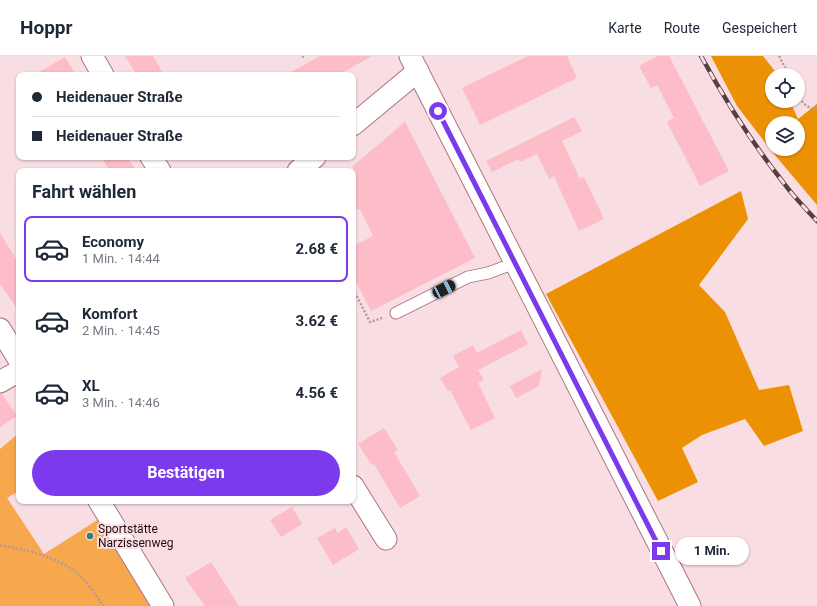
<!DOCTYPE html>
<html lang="de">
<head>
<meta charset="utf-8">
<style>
  body { margin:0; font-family:Roboto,sans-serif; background:#f6f6f7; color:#1f2937; height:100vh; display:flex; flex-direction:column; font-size:15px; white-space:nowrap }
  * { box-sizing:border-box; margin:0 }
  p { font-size:13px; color:#747a83 }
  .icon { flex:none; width:22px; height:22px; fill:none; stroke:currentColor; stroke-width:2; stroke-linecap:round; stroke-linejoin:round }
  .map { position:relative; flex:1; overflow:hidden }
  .drawer { position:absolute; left:16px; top:112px; width:340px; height:336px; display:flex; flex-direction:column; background:#fff; border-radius:8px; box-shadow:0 1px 3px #0004 }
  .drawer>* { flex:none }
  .banner { position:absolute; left:16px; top:16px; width:340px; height:88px; border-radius:8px; box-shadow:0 1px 3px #0004; display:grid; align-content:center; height:88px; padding:0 16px; background:#fff }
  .tools { position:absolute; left:765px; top:12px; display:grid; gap:8px }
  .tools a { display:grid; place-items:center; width:40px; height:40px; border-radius:50%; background:#fff; box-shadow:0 1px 3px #0004; font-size:20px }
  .end { position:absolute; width:18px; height:18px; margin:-9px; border:5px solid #7c3aed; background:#fff; box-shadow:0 0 0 2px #fff }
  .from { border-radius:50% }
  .bubble { position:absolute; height:28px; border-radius:14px; background:#fff; box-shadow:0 1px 3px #0004; font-size:13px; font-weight:700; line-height:28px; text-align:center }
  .car { position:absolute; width:12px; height:24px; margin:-12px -6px; border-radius:5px; box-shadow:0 0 3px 1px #0007; background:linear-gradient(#222 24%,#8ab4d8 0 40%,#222 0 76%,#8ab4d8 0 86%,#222 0) }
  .banner b { display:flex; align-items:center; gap:14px; height:38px; font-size:15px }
  .banner b+b { border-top:1px solid #e0e1e3 }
  .banner i { width:10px; height:10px; background:#1f2937 }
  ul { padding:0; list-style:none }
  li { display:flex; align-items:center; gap:12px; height:66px; margin:0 8px 6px; padding:0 8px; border:2px solid transparent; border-radius:8px }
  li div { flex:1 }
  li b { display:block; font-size:15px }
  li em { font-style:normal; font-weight:700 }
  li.selected { border-color:#7c3aed }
  li>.icon { width:36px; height:36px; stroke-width:1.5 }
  h2 { padding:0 16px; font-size:18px; line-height:48px }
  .action { display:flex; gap:8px; margin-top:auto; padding:8px 16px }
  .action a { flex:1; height:46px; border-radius:24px; background:#7c3aed; color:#fff; font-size:16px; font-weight:700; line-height:46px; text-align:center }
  header { display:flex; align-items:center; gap:24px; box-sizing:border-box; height:56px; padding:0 20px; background:#fff; border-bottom:1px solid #e0e1e3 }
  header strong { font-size:19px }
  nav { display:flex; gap:22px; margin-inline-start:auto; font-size:14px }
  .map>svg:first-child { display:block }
</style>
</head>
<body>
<header>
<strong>Hoppr</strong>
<nav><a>Karte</a><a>Route</a><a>Gespeichert</a></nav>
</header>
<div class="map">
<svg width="817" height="550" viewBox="0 0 817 550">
  <rect width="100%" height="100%" fill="#f8dde2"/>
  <polygon fill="#f7a74c" points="19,377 19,435 7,442 44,498 99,463 153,550 0,550 0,393"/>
  <g fill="#ec9104" fill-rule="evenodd">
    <path d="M711 0H763L778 19H772V45H790L798 63 817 48V149L774 98 737 50ZM772 67H798V93H772Z"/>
    <polygon points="741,135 748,163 699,229 725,256 759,334 789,329 803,375 764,390 745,363 702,379 682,392 698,426 658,445 546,238"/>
  </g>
  <g fill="#fcbcc8">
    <polygon points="125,0 153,0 164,19 137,19"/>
    <polygon points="320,0 372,0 338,19 286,19"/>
    <polygon points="528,0 567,0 577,22 480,69 462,32"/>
    <polygon points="658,0 669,0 729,115 700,130 667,66 674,62 657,29 651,32 639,10"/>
    <polygon points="65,1 76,19 34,19"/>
    <polygon points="574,61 582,75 562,85 580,123 584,121 604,163 579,175 554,120 549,123 537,98 520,106 519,103 492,116 486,105"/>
    <polygon points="405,66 475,202 371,255 353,220 353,190 373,180 360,153 353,155 353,110"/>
    <polygon points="101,101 127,101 136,115 110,115"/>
    <polygon points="0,177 19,208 19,255 0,228"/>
    <polygon points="521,274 528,288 478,314 484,324 478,327 495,362 471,374 450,334 448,335 440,322 459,311 453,300 473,289 477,297"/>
    <polygon points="542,313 539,330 516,342 510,330"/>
    <polygon points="0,338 2,338 17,360 0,371"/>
    <polygon points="384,372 398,394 394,396 420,440 400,452 374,408 372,409 358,388"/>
    <polygon points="292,451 302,468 281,481 270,464"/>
    <polygon points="346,471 359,493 333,509 317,482 335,472 338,477"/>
    <polygon points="211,506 239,550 205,550 185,522"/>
  </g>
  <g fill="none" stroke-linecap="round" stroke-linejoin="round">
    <defs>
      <polyline id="service" points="396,257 468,221 488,217 515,207"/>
      <g id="minor">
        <polyline points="92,0 103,19"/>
        <polyline points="410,0 690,550"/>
        <polyline points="353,69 418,15"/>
        <polyline points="151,101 160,115"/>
        <polyline points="298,115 315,101"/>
        <polyline points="0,273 19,304"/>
        <polyline points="0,326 19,315"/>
        <polyline points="353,430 386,483"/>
        <polyline points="99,445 163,550"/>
      </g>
    </defs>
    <use href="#service" stroke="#ae747f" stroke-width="13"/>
    <use href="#minor" stroke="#ae747f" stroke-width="23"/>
    <g stroke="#b3999e" stroke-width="2.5" stroke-dasharray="2 2" stroke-linecap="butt">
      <polyline points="779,0 789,19"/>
      <polyline points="302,1 304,0"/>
      <polyline points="798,38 803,47 811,53 817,52"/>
      <polyline points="353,233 370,266 382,262"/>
      <path d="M0 489C26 494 57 500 78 518 88 527 96 539 103 550"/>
    </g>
    <use href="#service" stroke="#fff" stroke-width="11"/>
    <use href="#minor" stroke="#fff" stroke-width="21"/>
    <defs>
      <path id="rail" d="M701 0C725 44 752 87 783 126 793 140 805 152 817 165"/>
    </defs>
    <use href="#rail" stroke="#553e43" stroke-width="4.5"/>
    <use href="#rail" stroke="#f8dde2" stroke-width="3" stroke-dasharray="9" stroke-linecap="butt"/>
  </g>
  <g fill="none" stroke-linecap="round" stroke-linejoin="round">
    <polyline stroke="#7c3aed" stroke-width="5" points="438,55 661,495"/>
  </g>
  <circle fill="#357c75" stroke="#f8dde2" stroke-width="1.5" cx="90" cy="480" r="4"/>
  <g text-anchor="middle" stroke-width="4" stroke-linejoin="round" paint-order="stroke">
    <g font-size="12" fill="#210c11" stroke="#f8dde2" text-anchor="start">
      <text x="98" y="477">Sportstätte<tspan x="98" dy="14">Narzissenweg</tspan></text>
    </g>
  </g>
</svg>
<div class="tools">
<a><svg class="icon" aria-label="locate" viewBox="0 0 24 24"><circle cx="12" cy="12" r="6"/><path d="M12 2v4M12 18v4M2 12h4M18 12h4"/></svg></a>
<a><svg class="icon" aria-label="layers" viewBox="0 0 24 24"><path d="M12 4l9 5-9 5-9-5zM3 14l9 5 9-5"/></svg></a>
</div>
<i class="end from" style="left:438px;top:55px"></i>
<i class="end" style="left:661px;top:495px"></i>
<div class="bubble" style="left:675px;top:481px;width:74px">1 Min.</div>
<i class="car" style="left:444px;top:233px;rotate:63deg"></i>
<div class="banner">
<b><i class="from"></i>Heidenauer Straße</b>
<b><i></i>Heidenauer Straße</b>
</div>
<section class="drawer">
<h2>Fahrt wählen</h2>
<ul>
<li class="selected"><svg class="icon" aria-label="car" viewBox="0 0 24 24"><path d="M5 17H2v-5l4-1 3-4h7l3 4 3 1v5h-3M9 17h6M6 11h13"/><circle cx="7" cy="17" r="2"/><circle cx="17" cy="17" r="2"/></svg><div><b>Economy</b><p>1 Min. · 14:44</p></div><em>2.68 €</em></li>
<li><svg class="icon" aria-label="car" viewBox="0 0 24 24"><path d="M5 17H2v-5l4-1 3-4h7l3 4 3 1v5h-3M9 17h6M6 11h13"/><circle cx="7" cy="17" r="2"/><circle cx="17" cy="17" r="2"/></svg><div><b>Komfort</b><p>2 Min. · 14:45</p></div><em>3.62 €</em></li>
<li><svg class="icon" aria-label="car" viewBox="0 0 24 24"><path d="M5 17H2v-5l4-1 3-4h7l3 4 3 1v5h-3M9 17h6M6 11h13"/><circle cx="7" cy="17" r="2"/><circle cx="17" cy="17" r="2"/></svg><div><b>XL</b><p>3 Min. · 14:46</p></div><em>4.56 €</em></li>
</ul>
<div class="action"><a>Bestätigen</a></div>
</section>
</div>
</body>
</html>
